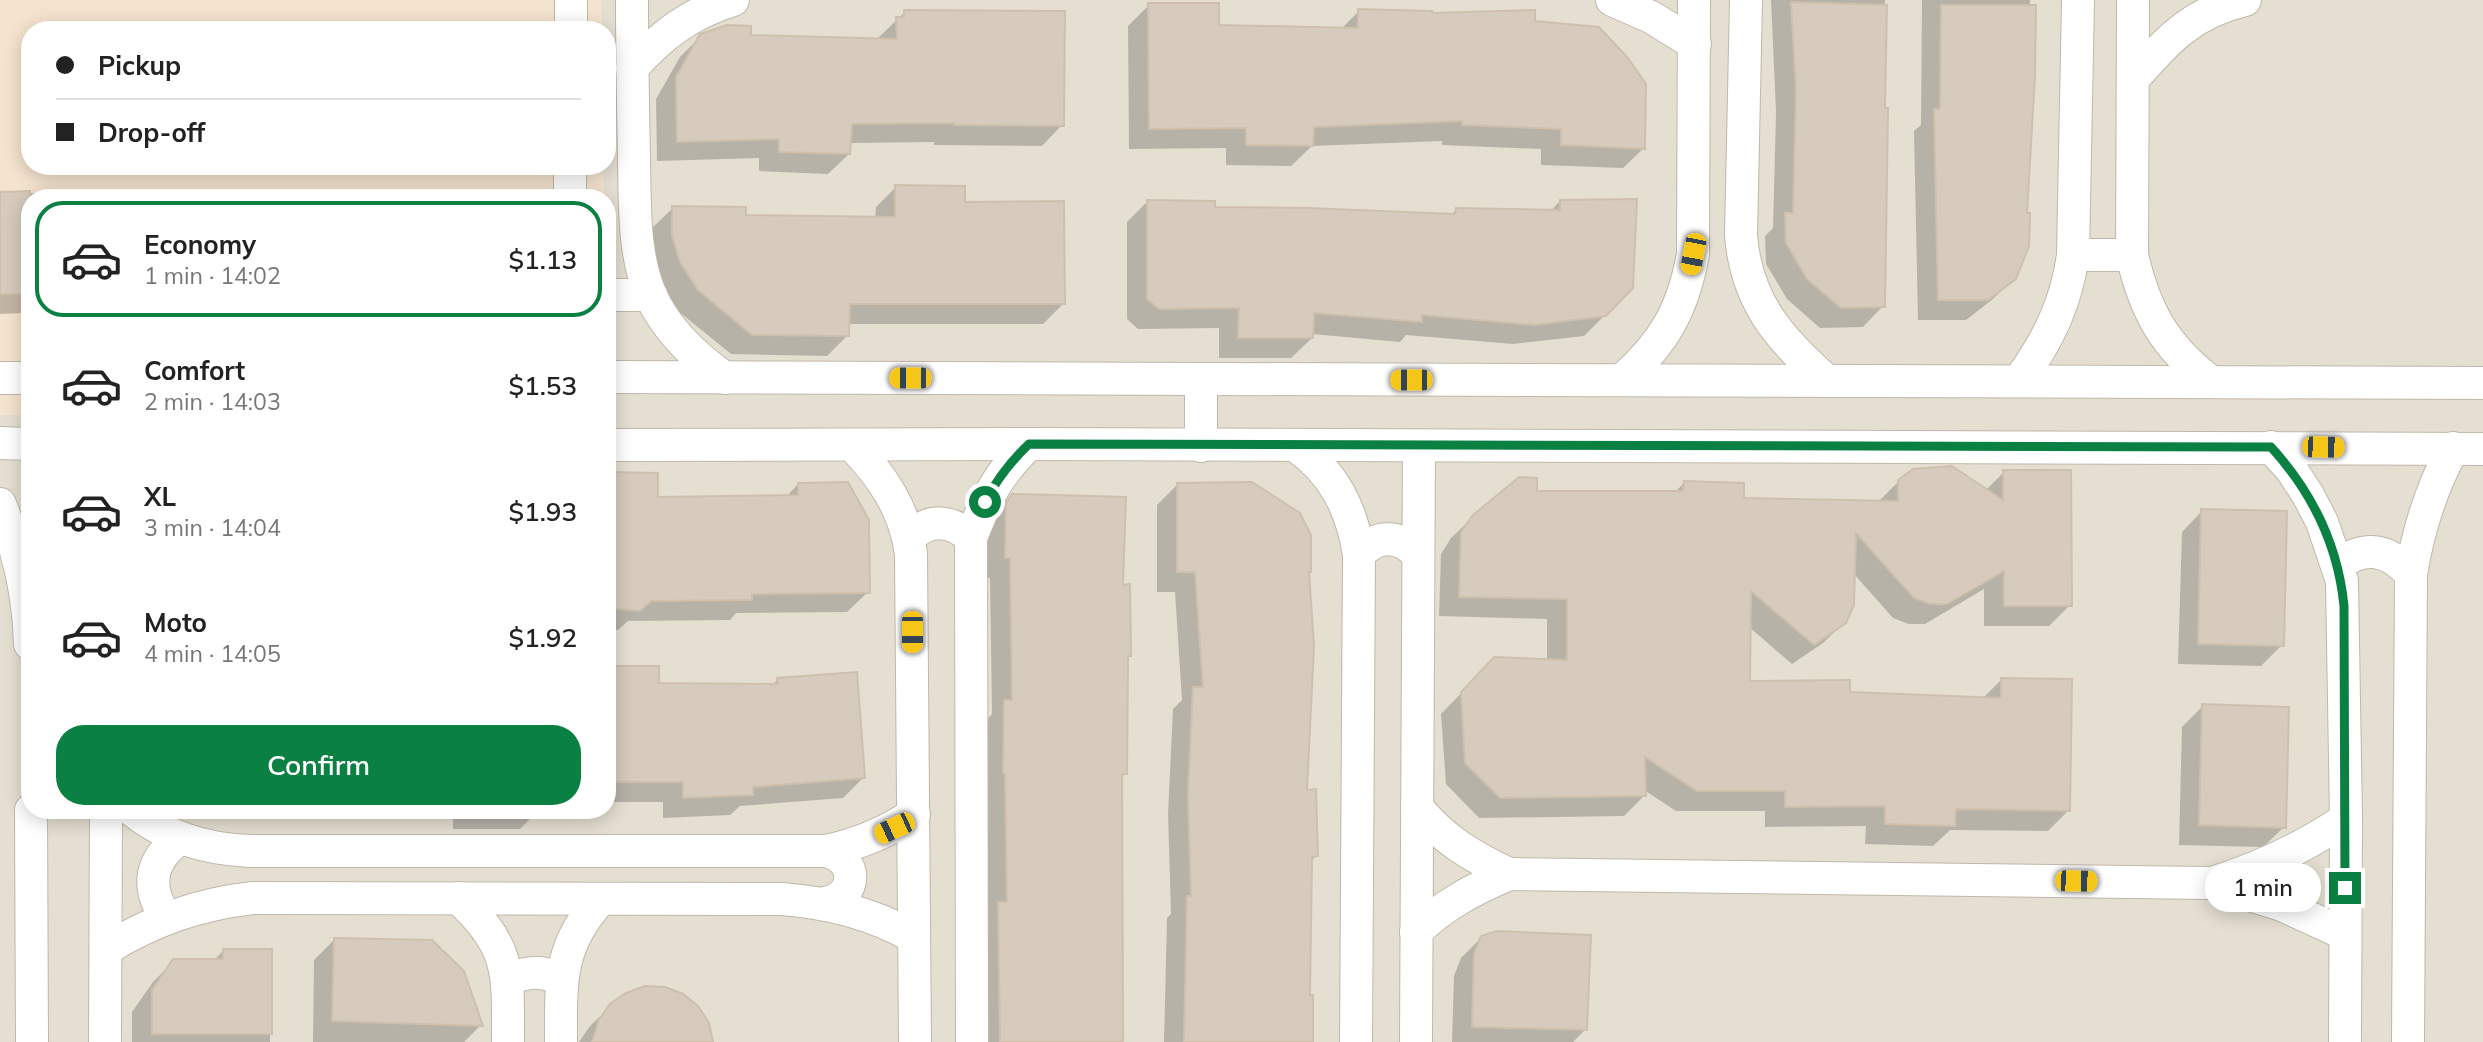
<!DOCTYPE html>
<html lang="en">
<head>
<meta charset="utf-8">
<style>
  body { margin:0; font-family:Mulish,sans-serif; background:#f2f2f2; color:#222; height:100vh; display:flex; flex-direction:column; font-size:26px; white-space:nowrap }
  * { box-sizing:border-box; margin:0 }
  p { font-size:23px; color:#767676 }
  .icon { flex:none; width:38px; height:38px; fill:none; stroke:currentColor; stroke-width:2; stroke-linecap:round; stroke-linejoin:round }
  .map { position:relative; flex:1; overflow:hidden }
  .side { position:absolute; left:21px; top:189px; width:595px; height:630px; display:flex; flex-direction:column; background:#fff; border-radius:28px; box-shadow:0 4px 18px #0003 }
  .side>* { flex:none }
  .top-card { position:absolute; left:21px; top:21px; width:595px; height:154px; border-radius:28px; box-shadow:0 4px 18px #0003; display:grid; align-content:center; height:154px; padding:0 35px; background:#fff }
  .end { position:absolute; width:32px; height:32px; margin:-16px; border:9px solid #0b8043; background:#fff; box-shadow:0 0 0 4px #fff }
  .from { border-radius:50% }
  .bubble { position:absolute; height:49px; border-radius:24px; background:#fff; box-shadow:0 4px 18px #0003; font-size:23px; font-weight:600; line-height:49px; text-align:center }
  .car { position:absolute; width:21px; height:42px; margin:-21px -10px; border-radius:9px; box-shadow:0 0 5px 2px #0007; background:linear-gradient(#f5c518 24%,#345 0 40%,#f5c518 0 76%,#345 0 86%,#f5c518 0) }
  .top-card b { display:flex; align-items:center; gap:24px; height:66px; font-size:26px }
  .top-card b+b { border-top:2px solid #e0e0e0 }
  .top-card i { width:18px; height:18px; background:#222 }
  ul { padding:12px 0 0; list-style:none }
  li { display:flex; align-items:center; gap:21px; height:116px; margin:0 14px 10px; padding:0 21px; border:4px solid transparent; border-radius:28px }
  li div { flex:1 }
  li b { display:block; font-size:26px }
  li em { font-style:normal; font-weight:600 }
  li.active { border-color:#0b8043 }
  li>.icon { width:63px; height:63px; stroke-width:1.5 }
  .primary-button { display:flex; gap:14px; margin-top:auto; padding:14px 35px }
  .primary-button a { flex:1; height:80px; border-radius:28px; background:#0b8043; color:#fff; font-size:28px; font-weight:600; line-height:80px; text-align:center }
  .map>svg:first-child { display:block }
</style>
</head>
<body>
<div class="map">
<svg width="2483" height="1042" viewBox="0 0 2483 1042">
  <rect width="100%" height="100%" fill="#f2ede3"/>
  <path fill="#e5dfd2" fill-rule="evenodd" d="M0 0H2483V1042H0ZM30 30H607V166H30ZM30 198H607V810H30Z"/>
  <polygon fill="#f4e3ce" points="0,0 601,0 602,30 30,30 30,166 603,166 604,198 30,198 30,415 0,415"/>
  <g fill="#0003">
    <polygon points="1771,0 1885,0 1883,110 1883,306 1863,327 1820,328 1787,299 1766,264 1765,236 1773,228 1776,112"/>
    <polygon points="1922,0 2030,0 2014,278 1993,299 1966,320 1918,320 1914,131 1921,125"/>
    <polygon points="1149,5 1217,27 1341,29 1359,11 1533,22 1644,148 1623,168 1541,165 1541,149 1442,145 1442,141 1312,146 1291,166 1226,165 1226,148 1129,149 1128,26"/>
    <polygon points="905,12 1062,125 1042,146 934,145 934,142 849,143 849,154 828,174 759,171 759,158 657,161 656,99 680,57 701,36 877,39"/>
    <polygon points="896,187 963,204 1063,304 1043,324 848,324 848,335 827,356 731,354 678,311 660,282 652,257 652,228 673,208 745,216 875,218 876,207"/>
    <polygon points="0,193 39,193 39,198 30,198 30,304 21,313 0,314"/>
    <polygon points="1560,201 1605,315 1584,336 1513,344 1406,335 1400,342 1312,334 1312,338 1291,358 1219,358 1219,328 1138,329 1127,319 1127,222 1147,202 1213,209 1451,215 1456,210 1550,212"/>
    <polygon points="2004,472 2070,605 2049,626 1984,626 1984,589 1925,624 1909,624 1893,618 1853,573 1845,622 1823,643 1792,664 1749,627 1749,683 1848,693 1982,699 2002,679 2068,811 2048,831 1950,830 1933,846 1865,844 1866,826 1765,827 1765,811 1676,811 1644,790 1644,796 1624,816 1479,818 1446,784 1441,714 1474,680 1547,661 1547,619 1439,616 1441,554 1451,538 1473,517 1535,493 1674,493 1684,483 1742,500 1878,502 1899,481 1986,490"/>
    <polygon points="607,473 656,499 786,497 798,484 868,592 847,612 736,613 730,620 628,621 618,630 607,630"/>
    <polygon points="1178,484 1310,572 1307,574 1306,791 1316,856 1310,862 1310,1042 1164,1042 1167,918 1171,914 1168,814 1173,709 1182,700 1175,592 1157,592 1157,505"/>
    <polygon points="1012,496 1122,586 1129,656 1126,658 1125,774 1121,778 1120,1042 973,1042 984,723 992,714 990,578 985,578 986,525 991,516"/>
    <polygon points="2202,511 2282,645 2261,666 2178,664 2182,532"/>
    <polygon points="607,668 657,685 772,686 778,679 863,778 843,798 740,806 730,815 663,818 663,802 607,802"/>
    <polygon points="2203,706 2284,827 2263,847 2179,845 2182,727"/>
    <polygon points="453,810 539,810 520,829 453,829"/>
    <polygon points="1482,937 1586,1029 1573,1042 1452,1042 1454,976 1461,958"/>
    <polygon points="334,940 481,1025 464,1042 313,1042 314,960"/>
    <polygon points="270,950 270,1042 132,1042 132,1012 153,982 174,961 213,961 223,951"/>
    <polygon points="612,1005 711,1042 579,1042 590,1026"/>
  </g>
  <g fill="#d6cbbc" stroke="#cec0ad" stroke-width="2">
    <polygon points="1791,2 1887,5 1885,108 1888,108 1885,307 1841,308 1807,279 1786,243 1785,213 1793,213 1796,90"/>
    <polygon points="1148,3 1219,3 1219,25 1358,28 1358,9 1432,11 1432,13 1535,10 1535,21 1599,27 1627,57 1646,84 1645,149 1561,145 1561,129 1462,125 1462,121 1314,127 1313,146 1246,145 1246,128 1149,129"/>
    <polygon points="1941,5 2036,5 2035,76 2027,213 2030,213 2029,246 2016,279 1988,300 1938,300 1934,109 1940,109"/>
    <polygon points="904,10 1065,11 1064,126 954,125 954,123 852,124 850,154 779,152 779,139 677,142 676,77 700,34 727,25 751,26 751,35 897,39 896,17 904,17"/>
    <polygon points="895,185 965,186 965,202 1064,201 1065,304 850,304 849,336 752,335 698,290 680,262 672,235 672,206 746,207 746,215 895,217"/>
    <polygon points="30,191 30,294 0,294 0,192"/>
    <polygon points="1637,199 1633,288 1606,316 1534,325 1422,315 1422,322 1314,313 1313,338 1238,338 1239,308 1159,309 1147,299 1147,200 1215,201 1215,207 1308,208 1455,214 1456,208 1560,210 1560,200"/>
    <polygon points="1952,466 2003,500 2003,470 2071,470 2072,606 2004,606 2004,571 1947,604 1930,604 1914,598 1856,533 1854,605 1846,623 1814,645 1751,591 1750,681 1850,680 1850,692 2001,698 2001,678 2072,679 2070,811 1956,809 1955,826 1885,824 1885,806 1785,807 1785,791 1697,791 1645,757 1646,796 1500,798 1465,763 1461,692 1494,657 1567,660 1567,599 1459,597 1461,532 1472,516 1519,477 1537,478 1537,491 1683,491 1684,481 1744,483 1744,498 1898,501 1898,480 1913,469"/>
    <polygon points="607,472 658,473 658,497 798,495 798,483 848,482 869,520 870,593 752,594 752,600 651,601 640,611 607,608"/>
    <polygon points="1252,482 1300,513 1311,535 1311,572 1309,572 1314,646 1307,790 1316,789 1318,856 1312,857 1310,995 1313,995 1313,1042 1184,1042 1187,896 1191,896 1188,793 1193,687 1203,687 1195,572 1177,572 1177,483"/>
    <polygon points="1012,494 1126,497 1123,585 1130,584 1131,656 1128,656 1127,774 1122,774 1123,1042 1000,1042 998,902 1007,902 1005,773 1003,773 1004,700 1012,700 1010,558 1005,558 1006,503"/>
    <polygon points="2201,509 2287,511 2284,646 2198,644"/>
    <polygon points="607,666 659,666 659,683 778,684 777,678 857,672 865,778 753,787 753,795 683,798 683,782 607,782"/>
    <polygon points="2202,704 2289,707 2286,828 2199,825"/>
    <polygon points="1497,931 1591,935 1587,1030 1472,1027 1474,954 1481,936"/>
    <polygon points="334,938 432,940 464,971 483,1026 332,1021"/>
    <polygon points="223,949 272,949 272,1034 152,1034 152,990 173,959 223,959"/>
    <polygon points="645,986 665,987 683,994 698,1006 709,1023 713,1042 592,1042 599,1020 610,1004 626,993"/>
  </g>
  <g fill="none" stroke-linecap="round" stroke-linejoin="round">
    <defs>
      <g id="minor">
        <path d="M632 0C632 53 633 106 634 160 635 204 633 254 651 296 667 331 695 357 725 378"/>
        <polyline points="1612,0 1651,17 1695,44"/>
        <path d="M1746 0 1741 235C1746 301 1779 339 1827 381"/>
        <path d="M2133 0 2132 255C2145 311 2164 346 2211 382"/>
        <polyline points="571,30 571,0"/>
        <path d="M632 68C661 35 691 13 733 0"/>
        <path d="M2133 79C2169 39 2191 13 2245 0"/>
        <polyline points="570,198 570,166"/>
        <polyline points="2073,255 2132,255"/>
        <polyline points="607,295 651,295"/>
        <polyline points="607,377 2483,383"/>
        <polyline points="0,378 30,378"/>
        <polyline points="1201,380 1201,446"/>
        <path d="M1622 380C1664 343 1683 310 1693 254L1694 0"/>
        <path d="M2019 381C2048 340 2066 305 2073 255L2078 0"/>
        <polyline points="0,443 30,444"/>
        <polyline points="607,445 1029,444 2483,449"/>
        <path d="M853 446C883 477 905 510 911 554L915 1042"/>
        <path d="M1296 446C1334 473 1352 509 1359 555L1356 1042"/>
        <polyline points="2271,447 2291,469 2308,495 2322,522 2342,581 2346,819 2345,1042"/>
        <path d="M0 504C18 549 29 596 30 644"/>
        <path d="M909 538C928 518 951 519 971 538"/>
        <path d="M1359 555C1376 534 1400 534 1418 555"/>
        <path d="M2337 565C2365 545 2389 548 2411 575"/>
        <path d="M1417 807C1442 839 1473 857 1509 874"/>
        <polyline points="31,810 32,1042"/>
        <path d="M132 810C166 838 207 849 249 851H826C859 844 886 833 914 814"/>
        <path d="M2212 883C2261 868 2303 848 2346 819"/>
        <path d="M458 898C512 947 508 974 508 1042"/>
        <path d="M825 903C858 897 859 859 826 851"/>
        <path d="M166 917C145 887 150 859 181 838"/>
        <path d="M1416 932C1443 905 1474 889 1509 874L2211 883 2282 905 2345 934"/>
        <path d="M106 949C152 921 198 904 253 898L782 899C830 903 871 913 914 937"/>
        <path d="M508 980C527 971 542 970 561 980"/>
        <polyline points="105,1042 106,810"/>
        <path d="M561 1042C561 982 558 946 601 899"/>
        <path d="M972 1042 971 538C987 497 997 475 1029 444"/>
        <polyline points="1416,1042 1419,446"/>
        <path d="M2408 1042 2411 575C2418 529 2431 489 2453 448"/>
      </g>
    </defs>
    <use href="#minor" stroke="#c0b7a9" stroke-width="34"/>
    <use href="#minor" stroke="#fff" stroke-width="32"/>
  </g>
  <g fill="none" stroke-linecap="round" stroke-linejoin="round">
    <path stroke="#0b8043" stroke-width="9" d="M985 502C997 479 1010 462 1029 444L2271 447C2312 492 2338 545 2344 606L2345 888"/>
  </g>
</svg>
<i class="end from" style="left:985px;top:502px"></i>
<i class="end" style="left:2345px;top:888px"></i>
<div class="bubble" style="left:2205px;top:863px;width:116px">1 min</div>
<i class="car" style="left:1693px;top:254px;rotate:191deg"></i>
<i class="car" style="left:910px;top:378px;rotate:270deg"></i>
<i class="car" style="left:1411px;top:380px;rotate:270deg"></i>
<i class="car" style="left:2323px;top:447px;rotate:91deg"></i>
<i class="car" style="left:912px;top:632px;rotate:180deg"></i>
<i class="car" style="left:894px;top:828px;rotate:245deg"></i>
<i class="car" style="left:2076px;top:881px;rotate:91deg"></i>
<div class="top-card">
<b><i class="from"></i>Pickup</b>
<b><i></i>Drop-off</b>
</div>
<section class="side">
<ul>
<li class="active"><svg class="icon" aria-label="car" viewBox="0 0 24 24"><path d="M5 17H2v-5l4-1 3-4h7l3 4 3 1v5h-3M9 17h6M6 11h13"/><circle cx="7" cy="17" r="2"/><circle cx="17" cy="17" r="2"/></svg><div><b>Economy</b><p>1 min · 14:02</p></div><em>$1.13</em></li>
<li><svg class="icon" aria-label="car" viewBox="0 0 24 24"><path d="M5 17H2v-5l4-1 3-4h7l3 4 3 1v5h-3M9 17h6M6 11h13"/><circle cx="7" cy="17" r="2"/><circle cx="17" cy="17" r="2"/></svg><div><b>Comfort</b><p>2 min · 14:03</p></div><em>$1.53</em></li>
<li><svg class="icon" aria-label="car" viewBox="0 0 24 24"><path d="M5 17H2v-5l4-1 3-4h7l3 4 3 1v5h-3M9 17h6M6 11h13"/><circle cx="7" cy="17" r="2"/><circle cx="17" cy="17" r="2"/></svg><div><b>XL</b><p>3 min · 14:04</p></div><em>$1.93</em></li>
<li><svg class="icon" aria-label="car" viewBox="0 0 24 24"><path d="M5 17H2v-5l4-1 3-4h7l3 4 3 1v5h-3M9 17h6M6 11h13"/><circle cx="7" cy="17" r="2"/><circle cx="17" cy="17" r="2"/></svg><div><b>Moto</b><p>4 min · 14:05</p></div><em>$1.92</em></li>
</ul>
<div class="primary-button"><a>Confirm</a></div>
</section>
</div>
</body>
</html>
